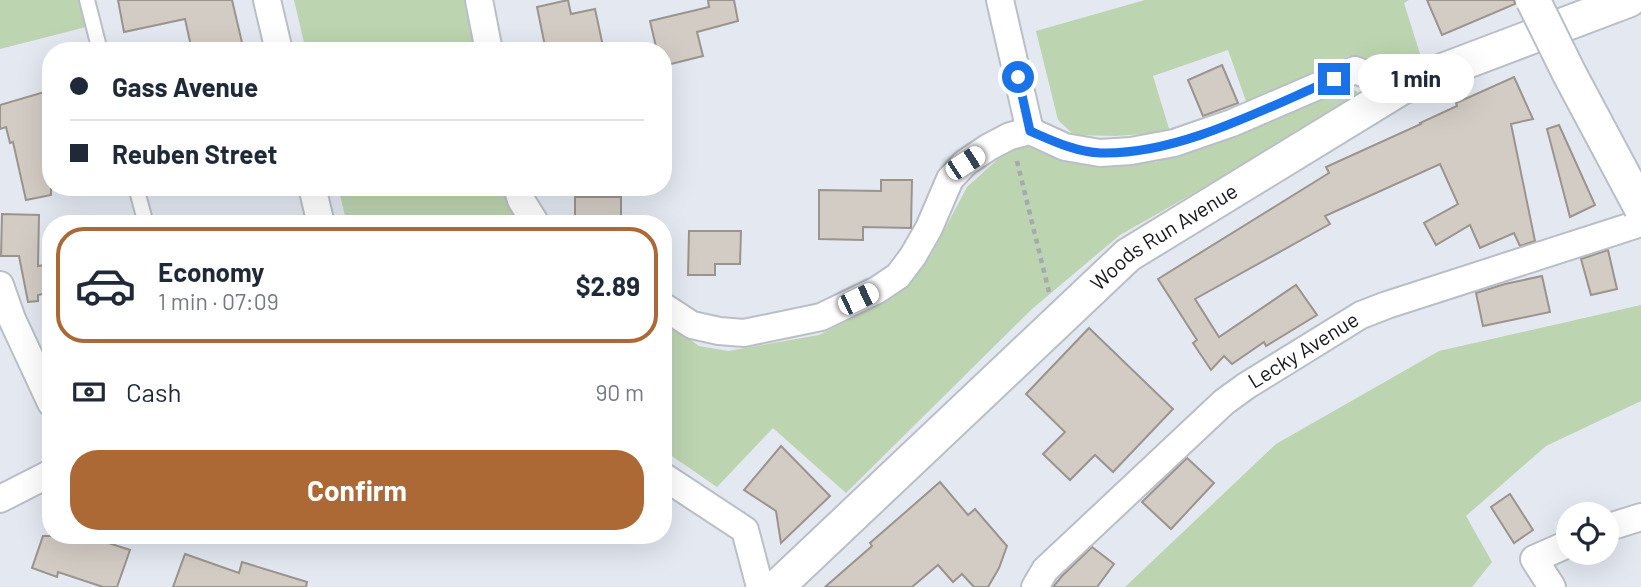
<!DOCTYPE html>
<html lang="en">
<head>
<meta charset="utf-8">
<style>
  body { margin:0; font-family:Barlow,sans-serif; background:#f6f6f7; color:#1f2937; height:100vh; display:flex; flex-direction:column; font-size:26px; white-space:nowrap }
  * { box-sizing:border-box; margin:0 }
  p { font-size:23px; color:#747a83 }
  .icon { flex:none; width:38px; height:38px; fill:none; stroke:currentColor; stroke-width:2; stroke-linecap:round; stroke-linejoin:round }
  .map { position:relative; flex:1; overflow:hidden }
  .sheet { position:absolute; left:42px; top:215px; width:630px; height:329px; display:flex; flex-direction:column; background:#fff; border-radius:28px; box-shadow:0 7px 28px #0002 }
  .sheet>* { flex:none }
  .guide { position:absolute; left:42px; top:42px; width:630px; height:154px; border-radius:28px; box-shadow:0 7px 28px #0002; display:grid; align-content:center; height:154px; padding:0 28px; background:#fff }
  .controls { position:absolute; left:1556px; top:502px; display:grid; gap:14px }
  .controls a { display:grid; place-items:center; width:63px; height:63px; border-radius:50%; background:#fff; box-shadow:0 7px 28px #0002; font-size:35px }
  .end { position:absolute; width:32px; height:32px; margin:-16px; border:9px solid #1a73e8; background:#fff; box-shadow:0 0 0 4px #fff }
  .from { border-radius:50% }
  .bubble { position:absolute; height:49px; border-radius:24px; background:#fff; box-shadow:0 7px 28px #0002; font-size:23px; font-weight:700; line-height:49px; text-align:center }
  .car { position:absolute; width:21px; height:42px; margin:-21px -10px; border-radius:9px; box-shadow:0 0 5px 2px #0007; background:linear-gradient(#fff 24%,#345 0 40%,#fff 0 76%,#345 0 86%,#fff 0) }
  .guide b { display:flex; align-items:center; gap:24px; height:66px; font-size:26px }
  .guide b+b { border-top:2px solid #e0e1e3 }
  .guide i { width:18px; height:18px; background:#1f2937 }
  ul { padding:12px 0 0; list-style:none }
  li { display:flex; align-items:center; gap:21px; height:116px; margin:0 14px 10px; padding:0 14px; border:4px solid #e0e1e3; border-radius:28px }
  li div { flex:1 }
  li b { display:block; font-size:26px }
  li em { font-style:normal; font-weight:700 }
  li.selected { border-color:#ac6936 }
  li>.icon { width:63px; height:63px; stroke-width:1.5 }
  .pay { display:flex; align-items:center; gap:18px; height:77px; padding:0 28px; font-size:26px }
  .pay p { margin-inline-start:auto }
  .primary-button { display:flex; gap:14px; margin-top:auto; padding:14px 28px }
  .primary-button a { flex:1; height:80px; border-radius:28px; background:#ac6936; color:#fff; font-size:28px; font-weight:700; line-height:80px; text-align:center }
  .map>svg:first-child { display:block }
</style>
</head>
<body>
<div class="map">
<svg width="1641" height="587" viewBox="0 0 1641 587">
  <rect width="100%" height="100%" fill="#e3e8f1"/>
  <g fill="#bcd4b0">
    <polygon points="0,0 87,0 94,25 0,49"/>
    <polygon points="294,0 468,0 478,51 306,51"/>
    <polygon points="1145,0 1409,0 1404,3 1421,57 1391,73 1349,56 1247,104 1228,50 1153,76 1170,132 1116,136 1074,135 1058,120 1036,31"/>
    <polygon points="1350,86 1363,97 1120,235 1032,309 846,493 773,428 717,487 663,450 663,320 699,346 728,351 819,335 870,309 901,284 931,255 967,187 1007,151 1022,144 1048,155 1101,165 1155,162 1231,138 1339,88"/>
    <polygon points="338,187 507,187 524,224 347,224"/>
    <polygon points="1641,305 1641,401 1546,446 1466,516 1492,562 1472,587 1125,587 1276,444 1439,351"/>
  </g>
  <g fill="#d3ccc5" stroke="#9b948e" stroke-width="2">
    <polygon points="118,0 232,0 244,51 192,51 185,19 124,32"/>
    <polygon points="568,0 571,14 595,9 604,51 546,51 537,7"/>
    <polygon points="708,0 734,0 738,21 697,32 703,56 663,66 663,51 657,51 650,21 709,7"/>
    <polygon points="1427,0 1514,0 1515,4 1442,35"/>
    <polygon points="1222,65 1238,103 1203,116 1188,80"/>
    <polygon points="1514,77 1533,119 1511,124 1535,241 1520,246 1514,233 1480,248 1470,225 1436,245 1424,223 1458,204 1440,164 1325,216 1330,224 1195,299 1219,337 1296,285 1317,315 1266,346 1264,342 1232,364 1224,356 1211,370 1193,343 1197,340 1158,279 1329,173 1326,167 1421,124 1420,123 1457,106 1456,103"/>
    <polygon points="51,90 51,195 26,200 13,142 10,143 6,127 0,129 0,105"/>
    <polygon points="1559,125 1595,205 1570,217 1547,129"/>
    <polygon points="881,180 912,180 911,228 863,227 863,240 819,239 819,190 881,191"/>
    <rect x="575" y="197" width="46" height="27"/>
    <polygon points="2,214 39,215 38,266 51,264 51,292 38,295 38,301 28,302 19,256 1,256"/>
    <polygon points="689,231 741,231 740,264 715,264 715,275 688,275"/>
    <polygon points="1608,250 1617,289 1591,295 1581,259"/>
    <polygon points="1542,276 1550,312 1483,326 1476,293 1505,284"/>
    <polygon points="1089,328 1173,409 1113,472 1095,455 1070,480 1043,454 1065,432 1026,394"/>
    <polygon points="781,446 830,496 781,543 776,511 744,490"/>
    <polygon points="1187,458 1214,483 1171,529 1142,502"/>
    <polygon points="940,482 968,515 975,509 1007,546 999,568 988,587 974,587 962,574 953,582 938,565 912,587 825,587 872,546 870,543"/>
    <polygon points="1510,494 1533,530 1514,543 1491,507"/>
    <polygon points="43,536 87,536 130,550 117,587 103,587 58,572 57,577 32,568"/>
    <polygon points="1092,547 1114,564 1097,587 1053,587 1062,576"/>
    <polygon points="185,554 239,573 242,562 307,582 306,587 173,587"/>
  </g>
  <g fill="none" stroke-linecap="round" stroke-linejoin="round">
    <defs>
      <g id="service">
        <polyline points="87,0 100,51"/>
        <polyline points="136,187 146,224"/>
      </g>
      <g id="minor">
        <polyline points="267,0 279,51"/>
        <polyline points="479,0 489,51"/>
        <polyline points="1000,0 1030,131"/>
        <polyline points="312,187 321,224"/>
        <polyline points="517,187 521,200 536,224"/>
        <polyline points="0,285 12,319 51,403"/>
        <polyline points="663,306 692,325 719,331 744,333 821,317 877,290 898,276 913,256 929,228 950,179 965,163 989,147 1010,136 1030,131 1065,147 1100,153 1131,151 1174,143 1232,123 1355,70 1401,88"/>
        <polyline points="663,476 745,530 760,587"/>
        <polyline points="0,499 51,473"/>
        <polyline points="1606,528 1641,517"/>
        <path id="s1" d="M1035 587 1045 570 1224 402 1246 386 1361 315 1387 305 1641 223"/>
        <polyline points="1552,587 1534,559 1568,544"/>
      </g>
      <g id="tertiary">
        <path id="s2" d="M777 587 1128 255 1401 88 1428 76 1629 0"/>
      </g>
    </defs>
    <use href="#service" stroke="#babfc7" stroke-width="18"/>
    <use href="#minor" stroke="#babfc7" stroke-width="30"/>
    <use href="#tertiary" stroke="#babfc7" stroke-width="37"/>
    <polyline stroke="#a5a9b0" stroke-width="4.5" stroke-dasharray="5 5" stroke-linecap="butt" points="1017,161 1049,292"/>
    <use href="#service" stroke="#fff" stroke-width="14"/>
    <use href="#minor" stroke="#fff" stroke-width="26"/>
    <use href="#tertiary" stroke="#fff" stroke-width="33"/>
    <defs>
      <polyline id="tertiary-bridge" points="1533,0 1569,73 1641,208"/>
    </defs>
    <use href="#tertiary-bridge" stroke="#babfc7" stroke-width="37" stroke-linecap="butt"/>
    <use href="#tertiary-bridge" stroke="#fff" stroke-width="33"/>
  </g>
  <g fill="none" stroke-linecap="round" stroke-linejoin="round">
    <path stroke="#1a73e8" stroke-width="9" d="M1018 77 1030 131C1053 141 1076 152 1101 153 1178 155 1264 109 1334 79"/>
  </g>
  <g text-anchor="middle" stroke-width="6" stroke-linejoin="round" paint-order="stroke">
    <g font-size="21" fill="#15171a" stroke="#f1f6fe">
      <text dy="7" stroke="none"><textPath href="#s2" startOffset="523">Woods Run Avenue</textPath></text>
      <text dy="7" stroke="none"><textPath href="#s1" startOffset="360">Lecky Avenue</textPath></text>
    </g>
  </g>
</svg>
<div class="controls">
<a><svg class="icon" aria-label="locate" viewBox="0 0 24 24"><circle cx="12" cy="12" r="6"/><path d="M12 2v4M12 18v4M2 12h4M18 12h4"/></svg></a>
</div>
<i class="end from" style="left:1018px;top:77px"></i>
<i class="end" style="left:1334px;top:79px"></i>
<div class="bubble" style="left:1358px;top:54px;width:116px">1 min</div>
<i class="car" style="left:965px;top:163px;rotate:57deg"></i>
<i class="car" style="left:858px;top:299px;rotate:64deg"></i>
<div class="guide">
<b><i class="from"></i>Gass Avenue</b>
<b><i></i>Reuben Street</b>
</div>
<section class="sheet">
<ul>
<li class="selected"><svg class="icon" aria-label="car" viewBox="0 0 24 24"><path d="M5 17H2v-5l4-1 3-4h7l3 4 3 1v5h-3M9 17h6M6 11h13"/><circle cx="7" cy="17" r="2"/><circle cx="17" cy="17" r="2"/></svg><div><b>Economy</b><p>1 min · 07:09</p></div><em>$2.89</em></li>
</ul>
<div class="pay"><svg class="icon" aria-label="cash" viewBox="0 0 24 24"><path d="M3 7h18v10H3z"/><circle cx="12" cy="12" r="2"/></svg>Cash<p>90 m</p></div>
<div class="primary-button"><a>Confirm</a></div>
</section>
</div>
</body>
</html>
